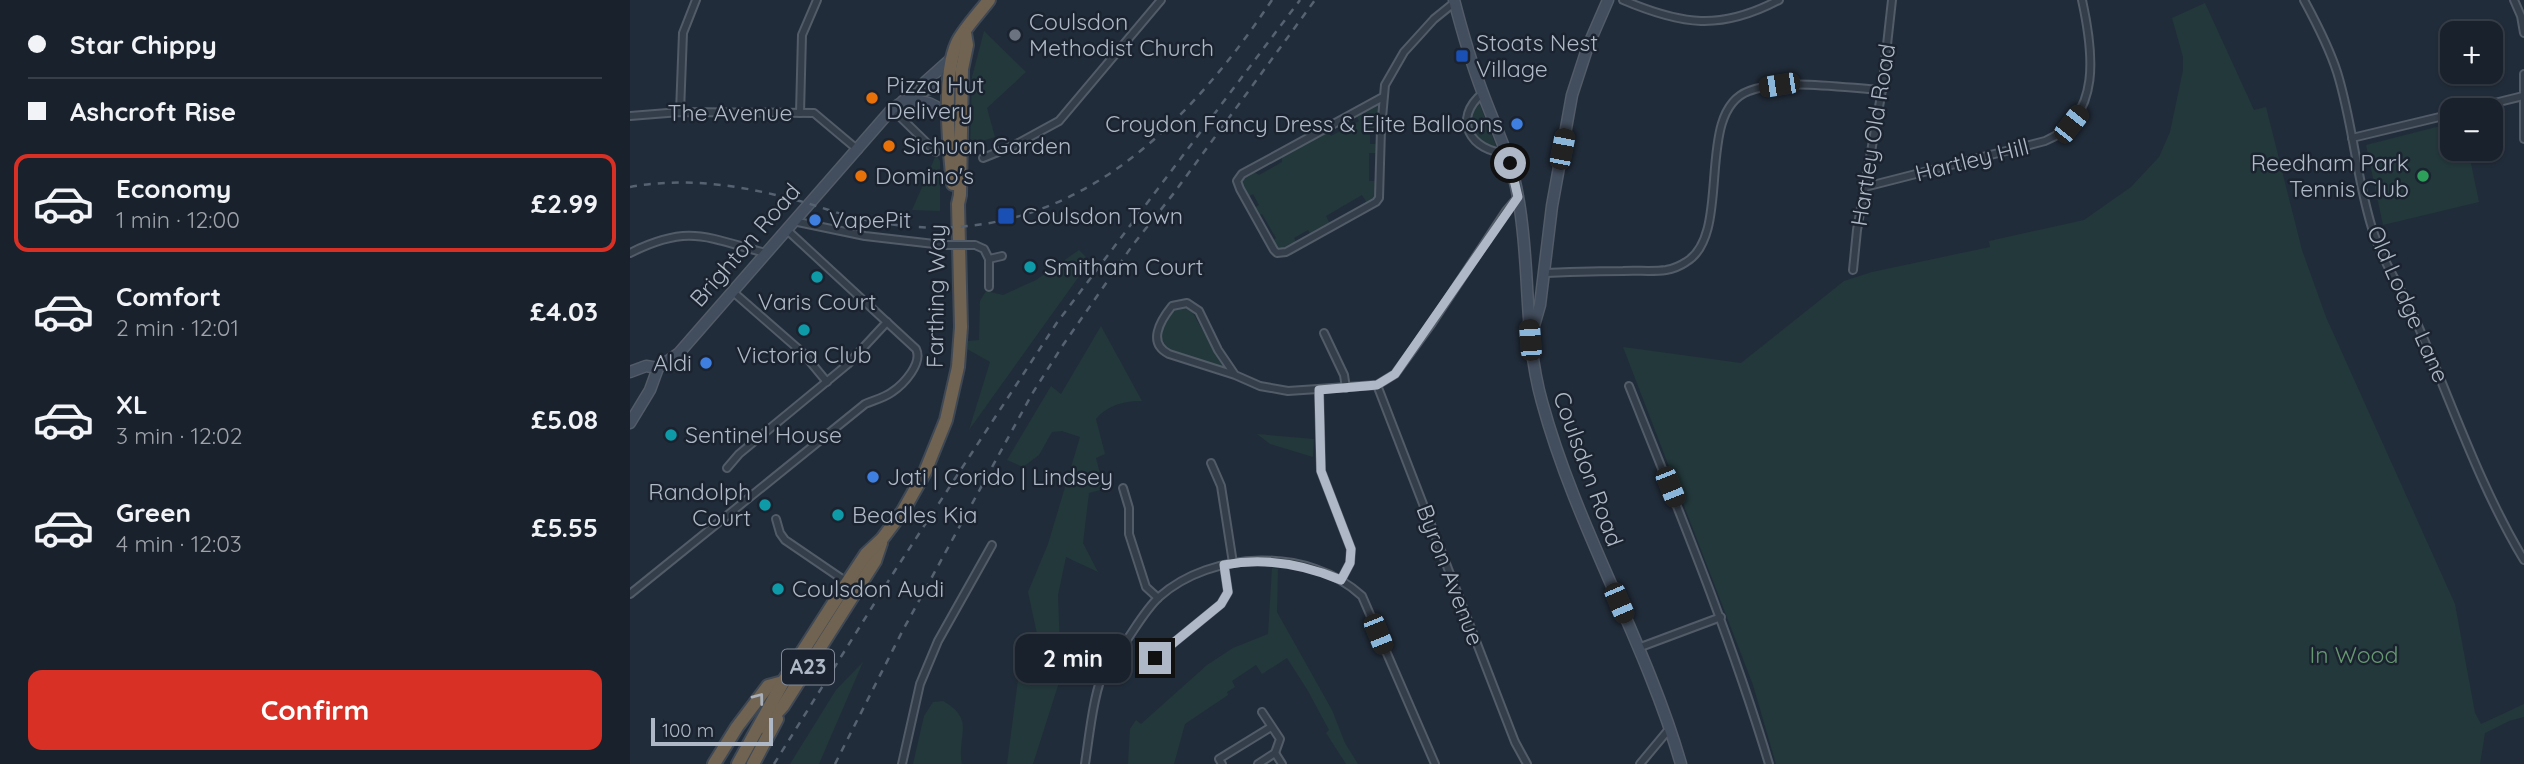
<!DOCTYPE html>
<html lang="en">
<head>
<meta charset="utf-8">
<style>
  body { margin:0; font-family:Quicksand,sans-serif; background:#262e38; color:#f1f3f6; height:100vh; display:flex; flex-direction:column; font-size:26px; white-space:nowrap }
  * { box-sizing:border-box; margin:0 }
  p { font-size:23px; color:#9fa3a9 }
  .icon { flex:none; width:38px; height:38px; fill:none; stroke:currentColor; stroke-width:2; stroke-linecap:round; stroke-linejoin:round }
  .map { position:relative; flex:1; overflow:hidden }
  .panel { display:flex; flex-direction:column; background:#19212c; width:630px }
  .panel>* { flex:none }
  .hud { display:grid; align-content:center; height:154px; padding:0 28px; background:#19212c }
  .tools { position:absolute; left:1810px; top:21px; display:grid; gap:14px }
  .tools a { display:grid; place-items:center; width:63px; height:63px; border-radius:14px; background:#19212c; box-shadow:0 2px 5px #0004,0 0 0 2px #373e48; font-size:35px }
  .scale { position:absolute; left:21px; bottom:18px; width:122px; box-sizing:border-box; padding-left:7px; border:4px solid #afb8c6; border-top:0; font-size:19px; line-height:24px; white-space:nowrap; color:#afb8c6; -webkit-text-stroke:5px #1a232f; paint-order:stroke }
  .end { position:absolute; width:32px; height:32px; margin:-16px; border:9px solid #afb8c6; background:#111; box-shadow:0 0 0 4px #111 }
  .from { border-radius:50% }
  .bubble { position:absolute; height:49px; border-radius:14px; background:#19212c; box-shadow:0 2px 5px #0004,0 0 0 2px #373e48; font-size:23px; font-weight:800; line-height:49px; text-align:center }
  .car { position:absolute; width:21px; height:42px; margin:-21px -10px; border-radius:9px; box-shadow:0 0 5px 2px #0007; background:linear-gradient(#222 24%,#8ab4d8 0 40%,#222 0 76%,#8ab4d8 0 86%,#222 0) }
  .hud b { display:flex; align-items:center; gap:24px; height:66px; font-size:26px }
  .hud b+b { border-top:2px solid #373e48 }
  .hud i { width:18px; height:18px; background:#f1f3f6 }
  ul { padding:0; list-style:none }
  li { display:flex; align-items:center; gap:21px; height:98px; margin:0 14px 10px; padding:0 14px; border:4px solid transparent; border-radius:14px }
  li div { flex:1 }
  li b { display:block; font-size:26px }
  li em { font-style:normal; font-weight:800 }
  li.selected { border-color:#d93025 }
  li>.icon { width:63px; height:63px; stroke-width:1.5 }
  .button { display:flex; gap:14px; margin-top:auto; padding:14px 28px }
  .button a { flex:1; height:80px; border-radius:14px; background:#d93025; color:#fff; font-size:28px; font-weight:800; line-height:80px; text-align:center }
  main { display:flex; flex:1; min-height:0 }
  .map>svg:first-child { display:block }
</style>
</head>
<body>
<main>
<section class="panel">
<div class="hud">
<b><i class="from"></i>Star Chippy</b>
<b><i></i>Ashcroft Rise</b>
</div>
<ul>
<li class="selected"><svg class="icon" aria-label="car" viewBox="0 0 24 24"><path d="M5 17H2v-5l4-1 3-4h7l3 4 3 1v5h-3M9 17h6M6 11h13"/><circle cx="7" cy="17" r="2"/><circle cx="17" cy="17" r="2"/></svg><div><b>Economy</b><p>1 min · 12:00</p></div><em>£2.99</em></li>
<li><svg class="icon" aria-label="car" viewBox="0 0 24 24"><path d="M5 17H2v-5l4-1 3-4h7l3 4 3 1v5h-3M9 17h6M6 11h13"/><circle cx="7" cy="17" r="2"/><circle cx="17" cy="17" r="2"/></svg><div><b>Comfort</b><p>2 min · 12:01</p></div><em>£4.03</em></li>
<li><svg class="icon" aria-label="car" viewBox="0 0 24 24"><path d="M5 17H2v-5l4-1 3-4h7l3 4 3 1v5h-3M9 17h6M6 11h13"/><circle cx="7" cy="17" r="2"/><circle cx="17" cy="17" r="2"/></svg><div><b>XL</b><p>3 min · 12:02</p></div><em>£5.08</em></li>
<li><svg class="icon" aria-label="car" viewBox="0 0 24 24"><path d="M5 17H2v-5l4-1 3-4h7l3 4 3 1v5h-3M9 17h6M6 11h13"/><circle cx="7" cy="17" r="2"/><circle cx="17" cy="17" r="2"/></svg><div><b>Green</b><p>4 min · 12:03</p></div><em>£5.55</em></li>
</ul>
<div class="button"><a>Confirm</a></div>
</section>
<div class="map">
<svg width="1894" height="764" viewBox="0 0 1894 764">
  <rect width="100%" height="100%" fill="#212c3a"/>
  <g fill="#23383b">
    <polygon points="1575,3 1624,110 1636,107 1672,250 1696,317 1825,604 1845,713 1851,724 1894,704 1894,717 1879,721 1855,733 1850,764 1146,764 1123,685 993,347 1111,363 1214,281 1242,272 1360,247 1359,241 1454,220 1501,187 1529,157 1540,132 1553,70 1553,57 1542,18"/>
    <polygon points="354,31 396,72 357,108 365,137 352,141 347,151 340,151 342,77"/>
    <polygon points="753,97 751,129 740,130 740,144 750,144 750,153 739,153 739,181 751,181 749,198 739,206 732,195 696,216 701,226 682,237 678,230 664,238 668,245 651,253 639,243 646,238 632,214 625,217 621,210 629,205 623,194 615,199 607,181 620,170 629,175 652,162 651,153 696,129 701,136 729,121 725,113"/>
    <path d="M848 100 868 151C839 139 832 128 848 100Z"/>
    <polygon points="1822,123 1822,149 1838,149 1849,202 1753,225 1736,145"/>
    <polygon points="306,155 310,161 310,211 282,210"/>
    <polygon points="449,250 460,261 339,430 360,362 337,349 338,341 349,340 350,301 356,291 373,295 406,280"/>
    <path d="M550 306 560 308 593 366 590 367 536 349C523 336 536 314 550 306Z"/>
    <path d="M471 326 512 401C495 400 476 406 466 419L475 454 466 458 474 489 459 493 453 543 468 572 436 557 428 595 431 676 403 764H377L389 672 393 670 409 643 398 592 418 544 450 437 432 431 422 432 409 455 393 467 377 460 421 386 431 394Z"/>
    <polygon points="627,434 684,439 683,457 640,444"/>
    <polygon points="642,568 648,569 647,612 702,710 715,743 728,764 716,764 696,733 699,730 678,691 657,658 632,674 626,665 602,681 605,687 597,692 598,695 555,724 544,764 498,764 500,729 506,720 511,724 577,665 603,648 638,634"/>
    <polygon points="233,662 189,764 160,764 206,690"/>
    <path d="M313 701C346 720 327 734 332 764H283L294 716 303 702Z"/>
  </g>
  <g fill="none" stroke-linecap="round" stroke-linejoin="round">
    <defs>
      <g id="street">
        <path d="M993 0C1052 25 1090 31 1149 0"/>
        <path d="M1674 0C1687 24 1699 47 1707 72 1723 123 1726 177 1742 228 1753 264 1775 294 1789 328 1823 406 1850 487 1894 560"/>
        <polyline points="1884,0 1891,16 1894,33"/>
        <polyline points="1894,74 1894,139"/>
        <path d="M853 93C821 119 841 152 877 153"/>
        <polyline points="753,97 612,174 607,181 610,189 644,250 647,253 656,252 746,202 749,198 751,129 755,85 774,52 804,19 825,2"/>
        <polyline points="262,109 306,152"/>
        <polyline points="1836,110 1893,96"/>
        <polyline points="50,112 53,33 66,0"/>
        <polyline points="170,113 172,35 187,0"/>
        <polyline points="0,116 50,112 184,113 228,150"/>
        <polyline points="1722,138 1822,114"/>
        <polyline points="353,158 383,146 429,121 531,0"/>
        <path d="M1235 187 1415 141C1473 117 1463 50 1452 0"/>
        <polyline points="163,221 235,236 313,245"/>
        <polyline points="345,245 354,249 359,259 359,287"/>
        <path d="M0 253C58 224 76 237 135 253"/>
        <polyline points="359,259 372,256"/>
        <polyline points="1223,270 1227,230 1252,90 1262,0"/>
        <path d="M913 273C940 272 966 271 993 271 1007 270 1022 272 1036 270 1042 269 1050 266 1056 262 1104 234 1063 111 1119 91 1153 78 1215 88 1252 90"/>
        <polyline points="102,291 173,353 197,382"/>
        <polyline points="694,333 714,375 716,388"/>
        <path d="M605 375 588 350 569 311 557 303 542 306C530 321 517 343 539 354L605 375 630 386 658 391 747 385 765 374 802 323 876 211 888 197"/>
        <polyline points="747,385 885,742 897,764"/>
        <path d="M999 386C1049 511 1100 635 1139 764"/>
        <polyline points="689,390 691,471 721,549 720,563 711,580"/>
        <polyline points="581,463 591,486 603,563"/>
        <polyline points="97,468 109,454 218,364 257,322"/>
        <polyline points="493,488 499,508 499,534 516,587 528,598"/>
        <polyline points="146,519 150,533 155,540 218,583"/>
        <path d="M0 594 235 404C244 400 254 398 262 392 274 384 293 363 286 349L156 229"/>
        <polyline points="1008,648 1091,617"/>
        <polyline points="525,658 591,604 598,592 594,565"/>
        <polyline points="632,712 650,739 645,753"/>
        <polyline points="272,764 290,684 308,641 362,545"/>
        <path d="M455 764C459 738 464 686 477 665 482 658 489 652 494 644 505 629 515 610 529 597 582 550 679 547 732 596L805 764"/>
        <polyline points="592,764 589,759 641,727"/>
        <polyline points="628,764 645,753 652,764"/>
        <polyline points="1010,764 1040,728"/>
      </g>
      <g id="secondary">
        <path d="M824 0C832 31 841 62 852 91 865 127 882 159 888 197 901 265 893 335 912 402 946 527 1015 640 1051 764"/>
        <polyline points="291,90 295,82 323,57"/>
        <path d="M273 101C295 100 307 102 319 121"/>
        <polyline points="901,336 910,305 922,206 942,95 958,46 978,0"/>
        <polyline points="0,372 16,366 28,368"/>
        <path d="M0 423 20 390 28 368 49 353 262 109C285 94 293 86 323 87"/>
      </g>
      <g id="highway">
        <path d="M323 184C319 147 312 76 327 43 333 30 350 12 359 0"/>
        <polyline points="134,727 153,706 238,572 245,561 251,543"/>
        <polyline points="84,764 107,727 138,686 153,682"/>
        <polyline points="108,764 153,682 203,604 236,554 252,539 273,511 295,472 316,420 328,367 331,327 328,204 330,195 332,69 337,45 335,33"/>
        <polyline points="123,764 147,719"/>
      </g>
    </defs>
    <use href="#street" stroke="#525b68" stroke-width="10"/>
    <use href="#secondary" stroke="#525b68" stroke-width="13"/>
    <use href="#highway" stroke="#3f4855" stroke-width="16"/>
    <use href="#street" stroke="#343e4a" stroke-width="6"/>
    <use href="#secondary" stroke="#424d5d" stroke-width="10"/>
    <use href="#highway" stroke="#706351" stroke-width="12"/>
    <g stroke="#566271" stroke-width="2.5" stroke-dasharray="7 7" stroke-linecap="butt">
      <path d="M0 187C54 177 109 185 162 199 183 204 202 212 223 217 414 264 543 148 642 0"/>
      <polyline points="144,764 264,572 426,324 670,0"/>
      <polyline points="205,764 273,630 402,394 433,345 502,246 544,193 685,0"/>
    </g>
    <defs>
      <polyline id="street-bridge" points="313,245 345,245"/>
    </defs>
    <use href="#street-bridge" stroke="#525b68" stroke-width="10" stroke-linecap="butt"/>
    <use href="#street-bridge" stroke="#343e4a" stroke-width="6"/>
  </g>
  <defs><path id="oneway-chevron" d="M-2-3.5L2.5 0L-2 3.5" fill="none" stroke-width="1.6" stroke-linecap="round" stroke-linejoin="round" transform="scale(1.75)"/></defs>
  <use stroke="#a9b0ba" href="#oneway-chevron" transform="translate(129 698) rotate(-53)"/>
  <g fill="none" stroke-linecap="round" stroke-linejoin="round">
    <path stroke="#afb8c6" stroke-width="9" d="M525 658 591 604 598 592 594 565C635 557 673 564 711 580L720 563 721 549 691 471 689 390 747 385 765 374 888 197 880 163"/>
  </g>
  <circle fill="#6b7280" stroke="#1a232f" stroke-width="2.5" cx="385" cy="35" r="7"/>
  <g fill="#1a4fb4" stroke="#1a232f" stroke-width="2.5">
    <rect x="825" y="49" width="14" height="14" rx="3.5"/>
    <rect x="367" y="207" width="18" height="18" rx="3.5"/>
  </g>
  <g fill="#e8710a" stroke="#1a232f" stroke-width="2.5">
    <circle cx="242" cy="98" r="7"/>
    <circle cx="259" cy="146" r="7"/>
    <circle cx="231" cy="176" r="7"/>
  </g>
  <g fill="#3f7fe0" stroke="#1a232f" stroke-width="2.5">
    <circle cx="887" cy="124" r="7"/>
    <circle cx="185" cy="220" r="7"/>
    <circle cx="76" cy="363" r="7"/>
    <circle cx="243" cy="477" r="7"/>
  </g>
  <circle fill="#2e9e5b" stroke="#1a232f" stroke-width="2.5" cx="1793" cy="176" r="7"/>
  <g fill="#0f9aa8" stroke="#1a232f" stroke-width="2.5">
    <circle cx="400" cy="267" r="7"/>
    <circle cx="187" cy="277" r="7"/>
    <circle cx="174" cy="330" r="7"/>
    <circle cx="41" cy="435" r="7"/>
    <circle cx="135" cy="505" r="7"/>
    <circle cx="208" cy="515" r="7"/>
    <circle cx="148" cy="589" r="7"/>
  </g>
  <g text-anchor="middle" stroke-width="5" stroke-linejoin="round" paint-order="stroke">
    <rect fill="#1a232f" stroke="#828b99" stroke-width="2" x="152" y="649.5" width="52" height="35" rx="5"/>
    <g font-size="21" font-weight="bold" fill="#afb8c6">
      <text x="178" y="674">A23</text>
    </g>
    <g font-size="23" fill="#afb8c6" stroke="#1a232f" text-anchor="start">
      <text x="399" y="30">Coulsdon<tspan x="399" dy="26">Methodist Church</tspan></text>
      <text x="846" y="51">Stoats Nest<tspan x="846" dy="26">Village</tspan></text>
      <text x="256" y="93">Pizza Hut<tspan x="256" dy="26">Delivery</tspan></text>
      <text x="873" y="132" text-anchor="end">Croydon Fancy Dress &amp; Elite Balloons</text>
      <text x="273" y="154">Sichuan Garden</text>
      <text x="1779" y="171" text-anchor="end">Reedham Park<tspan x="1779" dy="26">Tennis Club</tspan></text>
      <text x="245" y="184">Domino's</text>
      <text x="392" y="224">Coulsdon Town</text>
      <text x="199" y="228">VapePit</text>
      <text x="414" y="275">Smitham Court</text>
      <text x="187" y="310" text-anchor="middle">Varis Court</text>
      <text x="174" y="363" text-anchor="middle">Victoria Club</text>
      <text x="62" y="371" text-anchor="end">Aldi</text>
      <text x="55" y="443">Sentinel House</text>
      <text x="257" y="485">Jati | Corido | Lindsey</text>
      <text x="121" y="500" text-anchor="end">Randolph<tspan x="121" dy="26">Court</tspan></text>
      <text x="222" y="523">Beadles Kia</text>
      <text x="162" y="597">Coulsdon Audi</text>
    </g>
    <g font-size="23" fill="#afb8c6" stroke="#1a232f">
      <text x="100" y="121">The Avenue</text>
      <text transform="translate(1243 135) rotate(-81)" y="8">Hartley Old Road</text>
      <text transform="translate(1342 160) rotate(-14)" y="8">Hartley Hill</text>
      <text transform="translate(115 245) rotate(-49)" y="8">Brighton Road</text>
      <text transform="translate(306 296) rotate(-89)" y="8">Farthing Way</text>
      <text transform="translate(1778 304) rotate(66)" y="8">Old Lodge Lane</text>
      <text transform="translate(958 469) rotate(70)" y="8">Coulsdon Road</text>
      <text transform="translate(820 575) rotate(69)" y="8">Byron Avenue</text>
    </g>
    <g font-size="23" fill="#669870" stroke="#1a232f">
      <text x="1724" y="663">In Wood</text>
    </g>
  </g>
</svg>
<div class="tools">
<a>+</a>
<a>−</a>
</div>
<div class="scale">100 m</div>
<i class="end from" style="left:880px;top:163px"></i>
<i class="end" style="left:525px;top:658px"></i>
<div class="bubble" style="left:385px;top:634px;width:116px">2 min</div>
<i class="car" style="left:1149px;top:85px;rotate:261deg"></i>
<i class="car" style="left:1441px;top:124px;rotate:38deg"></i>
<i class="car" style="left:932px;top:149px;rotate:11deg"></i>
<i class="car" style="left:900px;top:340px;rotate:356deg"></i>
<i class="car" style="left:1040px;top:487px;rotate:158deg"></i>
<i class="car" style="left:989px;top:603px;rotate:157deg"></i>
<i class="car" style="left:748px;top:634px;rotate:158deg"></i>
</div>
</main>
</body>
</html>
